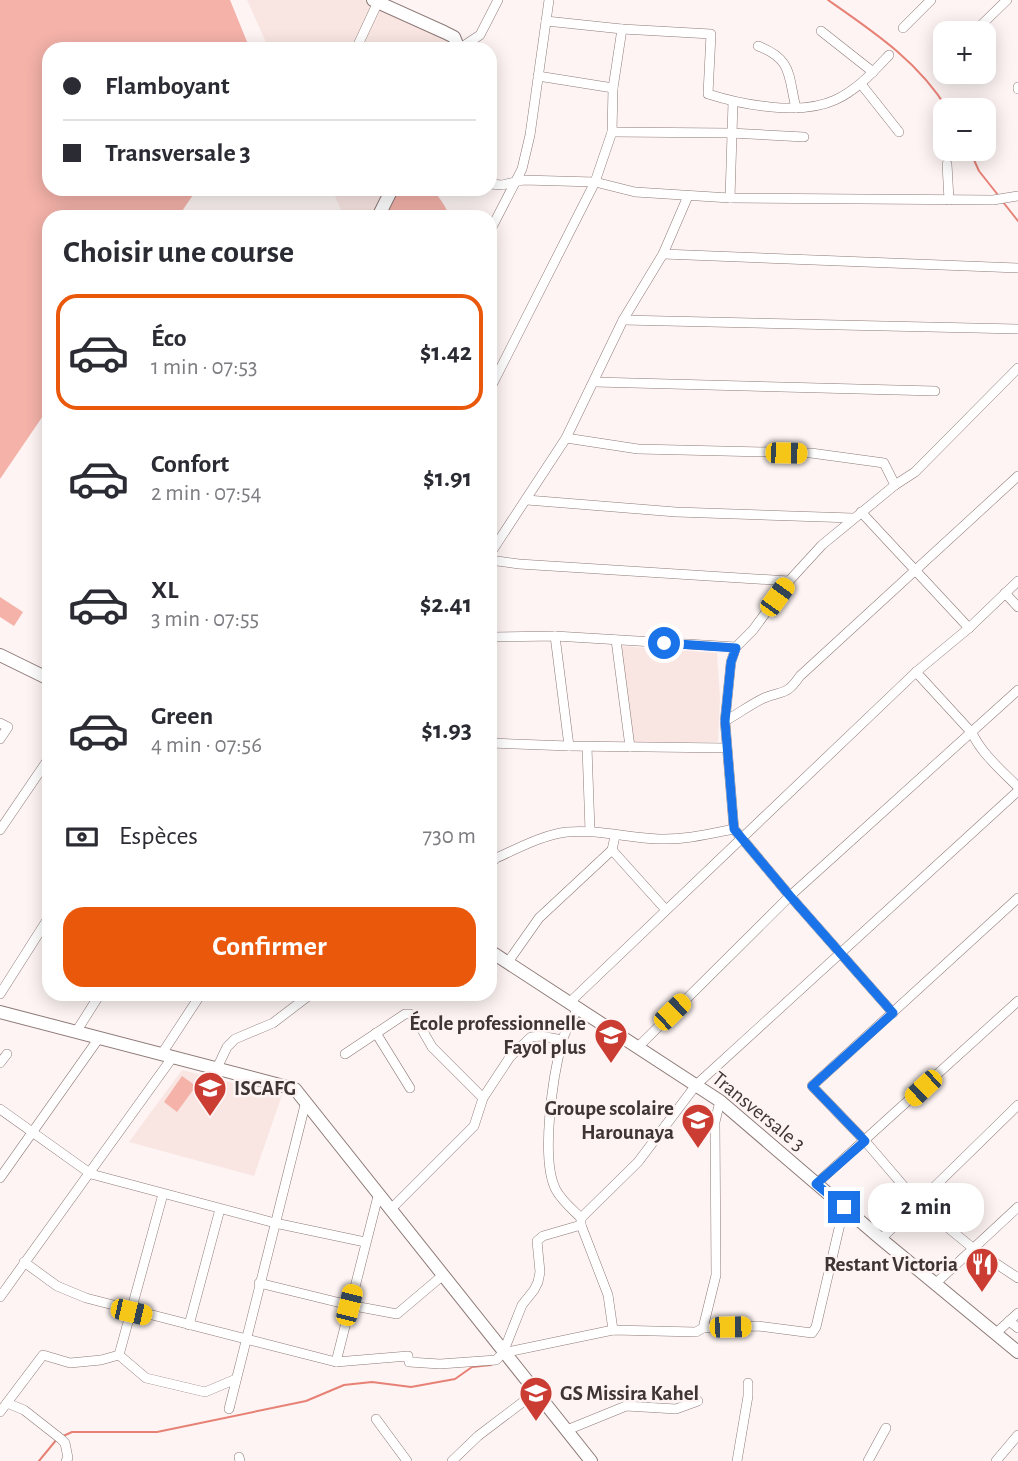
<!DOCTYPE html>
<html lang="fr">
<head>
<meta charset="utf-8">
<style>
  body { margin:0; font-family:"Alegreya Sans",sans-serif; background:#f7f7f7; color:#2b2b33; height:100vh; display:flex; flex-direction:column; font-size:26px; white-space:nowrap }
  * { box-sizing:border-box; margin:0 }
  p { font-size:23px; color:#7c7c81 }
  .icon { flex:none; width:38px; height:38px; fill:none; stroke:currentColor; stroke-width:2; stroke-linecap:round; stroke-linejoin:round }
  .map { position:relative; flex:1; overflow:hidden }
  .details { position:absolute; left:42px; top:210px; width:455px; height:791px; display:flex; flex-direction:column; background:#fff; border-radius:21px; box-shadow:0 4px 18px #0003 }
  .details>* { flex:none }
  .guide { position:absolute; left:42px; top:42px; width:455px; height:154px; border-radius:21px; box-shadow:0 4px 18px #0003; display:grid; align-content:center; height:154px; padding:0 21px; background:#fff }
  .controls { position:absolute; left:933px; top:21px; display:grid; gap:14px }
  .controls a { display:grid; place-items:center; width:63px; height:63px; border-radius:14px; background:#fff; box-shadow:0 4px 18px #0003; font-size:35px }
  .end { position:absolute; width:32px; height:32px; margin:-16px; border:9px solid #1a73e8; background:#fff; box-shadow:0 0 0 4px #fff }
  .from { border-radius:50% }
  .bubble { position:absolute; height:49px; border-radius:21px; background:#fff; box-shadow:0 4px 18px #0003; font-size:23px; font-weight:700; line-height:49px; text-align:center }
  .car { position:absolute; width:21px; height:42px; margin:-21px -10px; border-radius:9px; box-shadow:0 0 5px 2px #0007; background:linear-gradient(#f5c518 24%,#345 0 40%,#f5c518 0 76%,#345 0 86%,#f5c518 0) }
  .guide b { display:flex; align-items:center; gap:24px; height:66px; font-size:26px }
  .guide b+b { border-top:2px solid #e1e1e2 }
  .guide i { width:18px; height:18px; background:#2b2b33 }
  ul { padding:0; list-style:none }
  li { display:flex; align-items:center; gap:21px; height:116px; margin:0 14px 10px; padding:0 7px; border:4px solid transparent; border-radius:21px }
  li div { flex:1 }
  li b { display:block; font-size:26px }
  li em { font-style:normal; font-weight:700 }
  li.active { border-color:#ea580c }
  li>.icon { width:63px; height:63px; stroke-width:1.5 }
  h2 { padding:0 21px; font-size:32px; line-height:84px }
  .pay { display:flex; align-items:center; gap:18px; height:77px; padding:0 21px; font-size:26px }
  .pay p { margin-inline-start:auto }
  .cta { display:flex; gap:14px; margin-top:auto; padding:14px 21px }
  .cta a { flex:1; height:80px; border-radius:21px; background:#ea580c; color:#fff; font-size:28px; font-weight:700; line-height:80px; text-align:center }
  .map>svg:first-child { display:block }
</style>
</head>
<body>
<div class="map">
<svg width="1018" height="1461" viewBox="0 0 1018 1461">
  <rect width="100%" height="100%" fill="#fdf4f3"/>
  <g fill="#f9e6e3">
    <polygon points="247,0 364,0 449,39 455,49 269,49"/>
    <polygon points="332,189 386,189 372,217 344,217"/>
    <polygon points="621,646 717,653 720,698 718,742 631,742"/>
    <polygon points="182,1070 282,1095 254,1176 129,1142"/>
  </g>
  <g fill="#f4b2a9">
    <polygon points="0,0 230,0 250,49 49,49 49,189 197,189 178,217 49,217 49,407 0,479"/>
    <path d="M398 189H434C438 199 448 206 448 217H402L390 213 388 208 398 193Z"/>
    <polygon points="0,597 23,612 14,626 0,617"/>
    <polygon points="182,1076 196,1086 177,1112 164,1102"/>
  </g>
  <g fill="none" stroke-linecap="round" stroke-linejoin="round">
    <g stroke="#e78175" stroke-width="2">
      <path d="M828 0C874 32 919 62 948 110"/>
      <polyline points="969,149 979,171 998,195"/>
      <polyline points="1003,202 1018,221"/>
      <polyline points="61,1437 72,1432 157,1432 306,1401 344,1385 372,1382 411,1387 455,1379 472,1367 491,1365"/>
      <polyline points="39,1461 57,1439"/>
    </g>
    <defs>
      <g id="street">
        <path d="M546 21 622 29 711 34 708 94C743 105 800 116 835 100 857 90 873 72 889 55"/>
        <polyline points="903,28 931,0"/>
        <polyline points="821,31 873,72"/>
        <polyline points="973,33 1007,0"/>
        <path d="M758 46C793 59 788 76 796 108"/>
        <polyline points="356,49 378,2"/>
        <polyline points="459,49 480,35 498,0"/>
        <polyline points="538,76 613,88"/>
        <polyline points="861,84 899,132"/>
        <polyline points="1018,87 1018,89"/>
        <polyline points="612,132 730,133 804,137"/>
        <polyline points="947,164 949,200"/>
        <polyline points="490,184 502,185 523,180 595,182 635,192 730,198 993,200 1018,196"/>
        <polyline points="730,198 733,102"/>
        <polyline points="490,231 522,169 530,135 549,0"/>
        <polyline points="663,254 1018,268"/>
        <polyline points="623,320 1018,329"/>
        <polyline points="595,382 935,391"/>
        <polyline points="490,389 595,182 612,132 613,88 622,29"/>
        <polyline points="566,438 638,449 811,453 884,463 895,485"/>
        <polyline points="527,500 676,512 853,518"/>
        <polyline points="861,512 969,628"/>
        <polyline points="490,554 566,438 623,320 663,254 688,196"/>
        <polyline points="490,560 519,564 789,581"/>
        <polyline points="1005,593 1018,607"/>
        <polyline points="555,636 569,746"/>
        <polyline points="490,637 555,636 736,647"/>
        <polyline points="616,640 630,747"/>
        <path d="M916 672 972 733C982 754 1001 770 1018 787"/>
        <path d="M725 721C738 714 751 704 764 698 784 690 786 696 800 676L1018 476"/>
        <polyline points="0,723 8,727 0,739"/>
        <polyline points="490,743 569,746 727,748"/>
        <polyline points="587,747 590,831"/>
        <polyline points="0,830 49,758"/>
        <polyline points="615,836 612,850 666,910"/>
        <path d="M490 864 496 858C519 848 542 835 567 832 598 829 628 838 659 839 684 840 709 834 734 829"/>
        <polyline points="1018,898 812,1086 865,1141 919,1204 974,1249 1018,1278"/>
        <polyline points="508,962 539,918 612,850"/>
        <polyline points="0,994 49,917"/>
        <polyline points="570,1002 916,672 969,628 1018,581"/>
        <path d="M578 1008C573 1018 565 1030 562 1042 553 1075 540 1160 556 1190 562 1201 572 1209 581 1218V1225L608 1295 613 1330"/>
        <polyline points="893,1013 790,896 734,829 725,721 731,662 736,647 753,630 789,581 822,545 895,485 915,472 1018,368"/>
        <polyline points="76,1032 100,994"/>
        <polyline points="376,1033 410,1088"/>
        <polyline points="638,1047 790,896 1018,690"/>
        <polyline points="345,1054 405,1014 410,1014 416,1019 432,1047 483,1098"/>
        <polyline points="161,1055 201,994"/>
        <polyline points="0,1063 7,1054"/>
        <polyline points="217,1068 227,1047 235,1039 273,1023 311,994"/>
        <polyline points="0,1109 91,1174 275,1223 365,1242"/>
        <polyline points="0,1178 99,1038"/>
        <polyline points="816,1184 1018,1001"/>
        <polyline points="390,1210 474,1126 483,1098 510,1057 531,1037 541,1036 562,1040"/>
        <polyline points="581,1218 638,1162 696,1085 1018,791"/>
        <polyline points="881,1239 1018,1105"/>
        <polyline points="24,1262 57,1286 86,1298 336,1362 408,1356 409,1362 440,1364 496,1360 503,1353 613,1330 696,1332 703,1328 716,1275 715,1122 720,1101"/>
        <polyline points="259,1283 349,1305 397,1314 442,1276"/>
        <polyline points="936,1283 1018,1207"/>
        <polyline points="0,1297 172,1058"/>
        <polyline points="1009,1321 1018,1328"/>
        <polyline points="189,1325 220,1209"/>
        <polyline points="703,1328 758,1326 812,1333 816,1327 844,1207"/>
        <polyline points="995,1334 1018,1313"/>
        <polyline points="503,1353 522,1305 534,1290 538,1282 540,1272 537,1241 543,1236 581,1225"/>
        <polyline points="119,1355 163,1194"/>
        <polyline points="119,1355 146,1378 205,1392 236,1379"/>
        <polyline points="336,1362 378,1196"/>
        <polyline points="7,1403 24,1410 61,1439 65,1443 68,1458 66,1461"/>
        <polyline points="229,1409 306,1101"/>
        <polyline points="0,1412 43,1355 70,1363 101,1360 119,1355"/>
        <polyline points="376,1419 407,1461"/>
        <polyline points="567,1430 626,1406 676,1409 698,1401"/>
        <polyline points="239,1457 240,1461"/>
        <polyline points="452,1461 478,1436 536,1392"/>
        <polyline points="737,1461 748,1396 748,1383"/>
        <polyline points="868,1461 886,1428"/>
        <polyline points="996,1461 1018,1435"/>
      </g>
      <g id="secondary">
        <polyline points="373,0 444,32 454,37 459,49"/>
        <polyline points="378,217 392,189"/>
        <polyline points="0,655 49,679"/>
        <polyline points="490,951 720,1101 881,1239 1018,1352"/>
        <polyline points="0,1012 295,1089 591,1461"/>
      </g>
    </defs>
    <use href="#street" stroke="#8e7a77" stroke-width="10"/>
    <use href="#secondary" stroke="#8e7a77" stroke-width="14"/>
    <use href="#street" stroke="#fff" stroke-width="9"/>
    <use href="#secondary" stroke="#fff" stroke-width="12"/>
  </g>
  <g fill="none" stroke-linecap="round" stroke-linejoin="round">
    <polyline stroke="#1a73e8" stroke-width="9" points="664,643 736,648 731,662 725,721 734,829 790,896 893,1013 812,1086 865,1141 816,1184 844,1207"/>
  </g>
  <defs>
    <symbol id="university-pin" viewBox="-11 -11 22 30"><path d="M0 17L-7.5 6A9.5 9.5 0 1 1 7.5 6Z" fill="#cb3d33" stroke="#fdf4f3"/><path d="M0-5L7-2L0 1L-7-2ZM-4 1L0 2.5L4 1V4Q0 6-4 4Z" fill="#fff"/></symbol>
    <symbol id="school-pin" viewBox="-11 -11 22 30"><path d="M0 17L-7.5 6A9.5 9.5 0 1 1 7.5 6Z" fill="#cb3d33" stroke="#fdf4f3"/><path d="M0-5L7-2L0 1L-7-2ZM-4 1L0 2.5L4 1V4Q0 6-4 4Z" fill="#fff"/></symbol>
    <symbol id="restaurant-pin" viewBox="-11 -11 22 30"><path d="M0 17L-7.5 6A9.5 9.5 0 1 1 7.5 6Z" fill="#cb3d33" stroke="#fdf4f3"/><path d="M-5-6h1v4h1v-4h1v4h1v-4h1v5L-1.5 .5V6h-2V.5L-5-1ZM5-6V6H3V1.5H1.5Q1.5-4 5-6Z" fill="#fff"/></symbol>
  </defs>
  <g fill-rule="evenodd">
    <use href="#university-pin" x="592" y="1016" width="38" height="52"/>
    <use href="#university-pin" x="191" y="1069" width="38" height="52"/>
    <use href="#school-pin" x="679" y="1101" width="38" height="52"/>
    <use href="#restaurant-pin" x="963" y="1245" width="38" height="52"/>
    <use href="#school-pin" x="517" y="1374" width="38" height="52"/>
  </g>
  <g text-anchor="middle" stroke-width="5" stroke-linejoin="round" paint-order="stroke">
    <g font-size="21" font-weight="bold" fill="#3e3534" stroke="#fdf4f3" text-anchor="end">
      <text x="586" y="1030">École professionnelle<tspan x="586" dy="24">Fayol plus</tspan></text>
      <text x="234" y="1095" text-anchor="start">ISCAFG</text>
      <text x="674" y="1115">Groupe scolaire<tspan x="674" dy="24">Harounaya</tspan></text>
      <text x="958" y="1271">Restant Victoria</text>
      <text x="560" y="1400" text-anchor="start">GS Missira Kahel</text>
    </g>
    <g font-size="21" fill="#3e3534" stroke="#fdf4f3">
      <text transform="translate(759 1111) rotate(39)" y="7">Transversale 3</text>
    </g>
  </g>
</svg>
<div class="controls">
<a>+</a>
<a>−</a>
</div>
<i class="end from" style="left:664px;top:643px"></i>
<i class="end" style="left:844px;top:1207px"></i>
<div class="bubble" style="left:868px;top:1183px;width:116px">2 min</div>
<i class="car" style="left:786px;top:453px;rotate:91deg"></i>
<i class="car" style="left:777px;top:597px;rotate:36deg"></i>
<i class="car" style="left:672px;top:1012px;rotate:46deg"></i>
<i class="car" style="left:923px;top:1088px;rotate:227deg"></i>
<i class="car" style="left:349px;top:1305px;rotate:14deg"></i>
<i class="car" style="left:131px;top:1312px;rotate:103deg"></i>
<i class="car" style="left:730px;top:1327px;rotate:89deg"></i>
<div class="guide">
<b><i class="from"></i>Flamboyant</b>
<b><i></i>Transversale 3</b>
</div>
<section class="details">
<h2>Choisir une course</h2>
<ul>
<li class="active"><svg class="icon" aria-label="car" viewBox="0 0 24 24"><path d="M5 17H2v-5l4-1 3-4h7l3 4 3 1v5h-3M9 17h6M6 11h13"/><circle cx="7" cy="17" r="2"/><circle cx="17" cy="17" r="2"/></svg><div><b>Éco</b><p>1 min · 07:53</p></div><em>$1.42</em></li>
<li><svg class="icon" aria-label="car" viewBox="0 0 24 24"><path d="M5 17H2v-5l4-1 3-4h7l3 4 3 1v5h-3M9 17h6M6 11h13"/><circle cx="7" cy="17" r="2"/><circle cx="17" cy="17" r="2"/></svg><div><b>Confort</b><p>2 min · 07:54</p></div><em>$1.91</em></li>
<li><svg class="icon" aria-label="car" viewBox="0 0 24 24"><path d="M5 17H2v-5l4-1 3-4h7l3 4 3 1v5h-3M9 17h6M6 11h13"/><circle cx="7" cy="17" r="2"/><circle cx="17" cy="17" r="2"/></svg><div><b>XL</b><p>3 min · 07:55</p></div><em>$2.41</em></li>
<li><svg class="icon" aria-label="car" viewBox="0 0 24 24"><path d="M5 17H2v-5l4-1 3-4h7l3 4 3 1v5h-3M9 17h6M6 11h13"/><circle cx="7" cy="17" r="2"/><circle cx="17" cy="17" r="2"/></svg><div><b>Green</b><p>4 min · 07:56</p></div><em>$1.93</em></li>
</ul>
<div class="pay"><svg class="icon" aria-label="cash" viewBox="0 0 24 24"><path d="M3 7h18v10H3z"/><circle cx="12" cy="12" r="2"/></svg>Espèces<p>730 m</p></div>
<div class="cta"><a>Confirmer</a></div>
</section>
</div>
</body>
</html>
